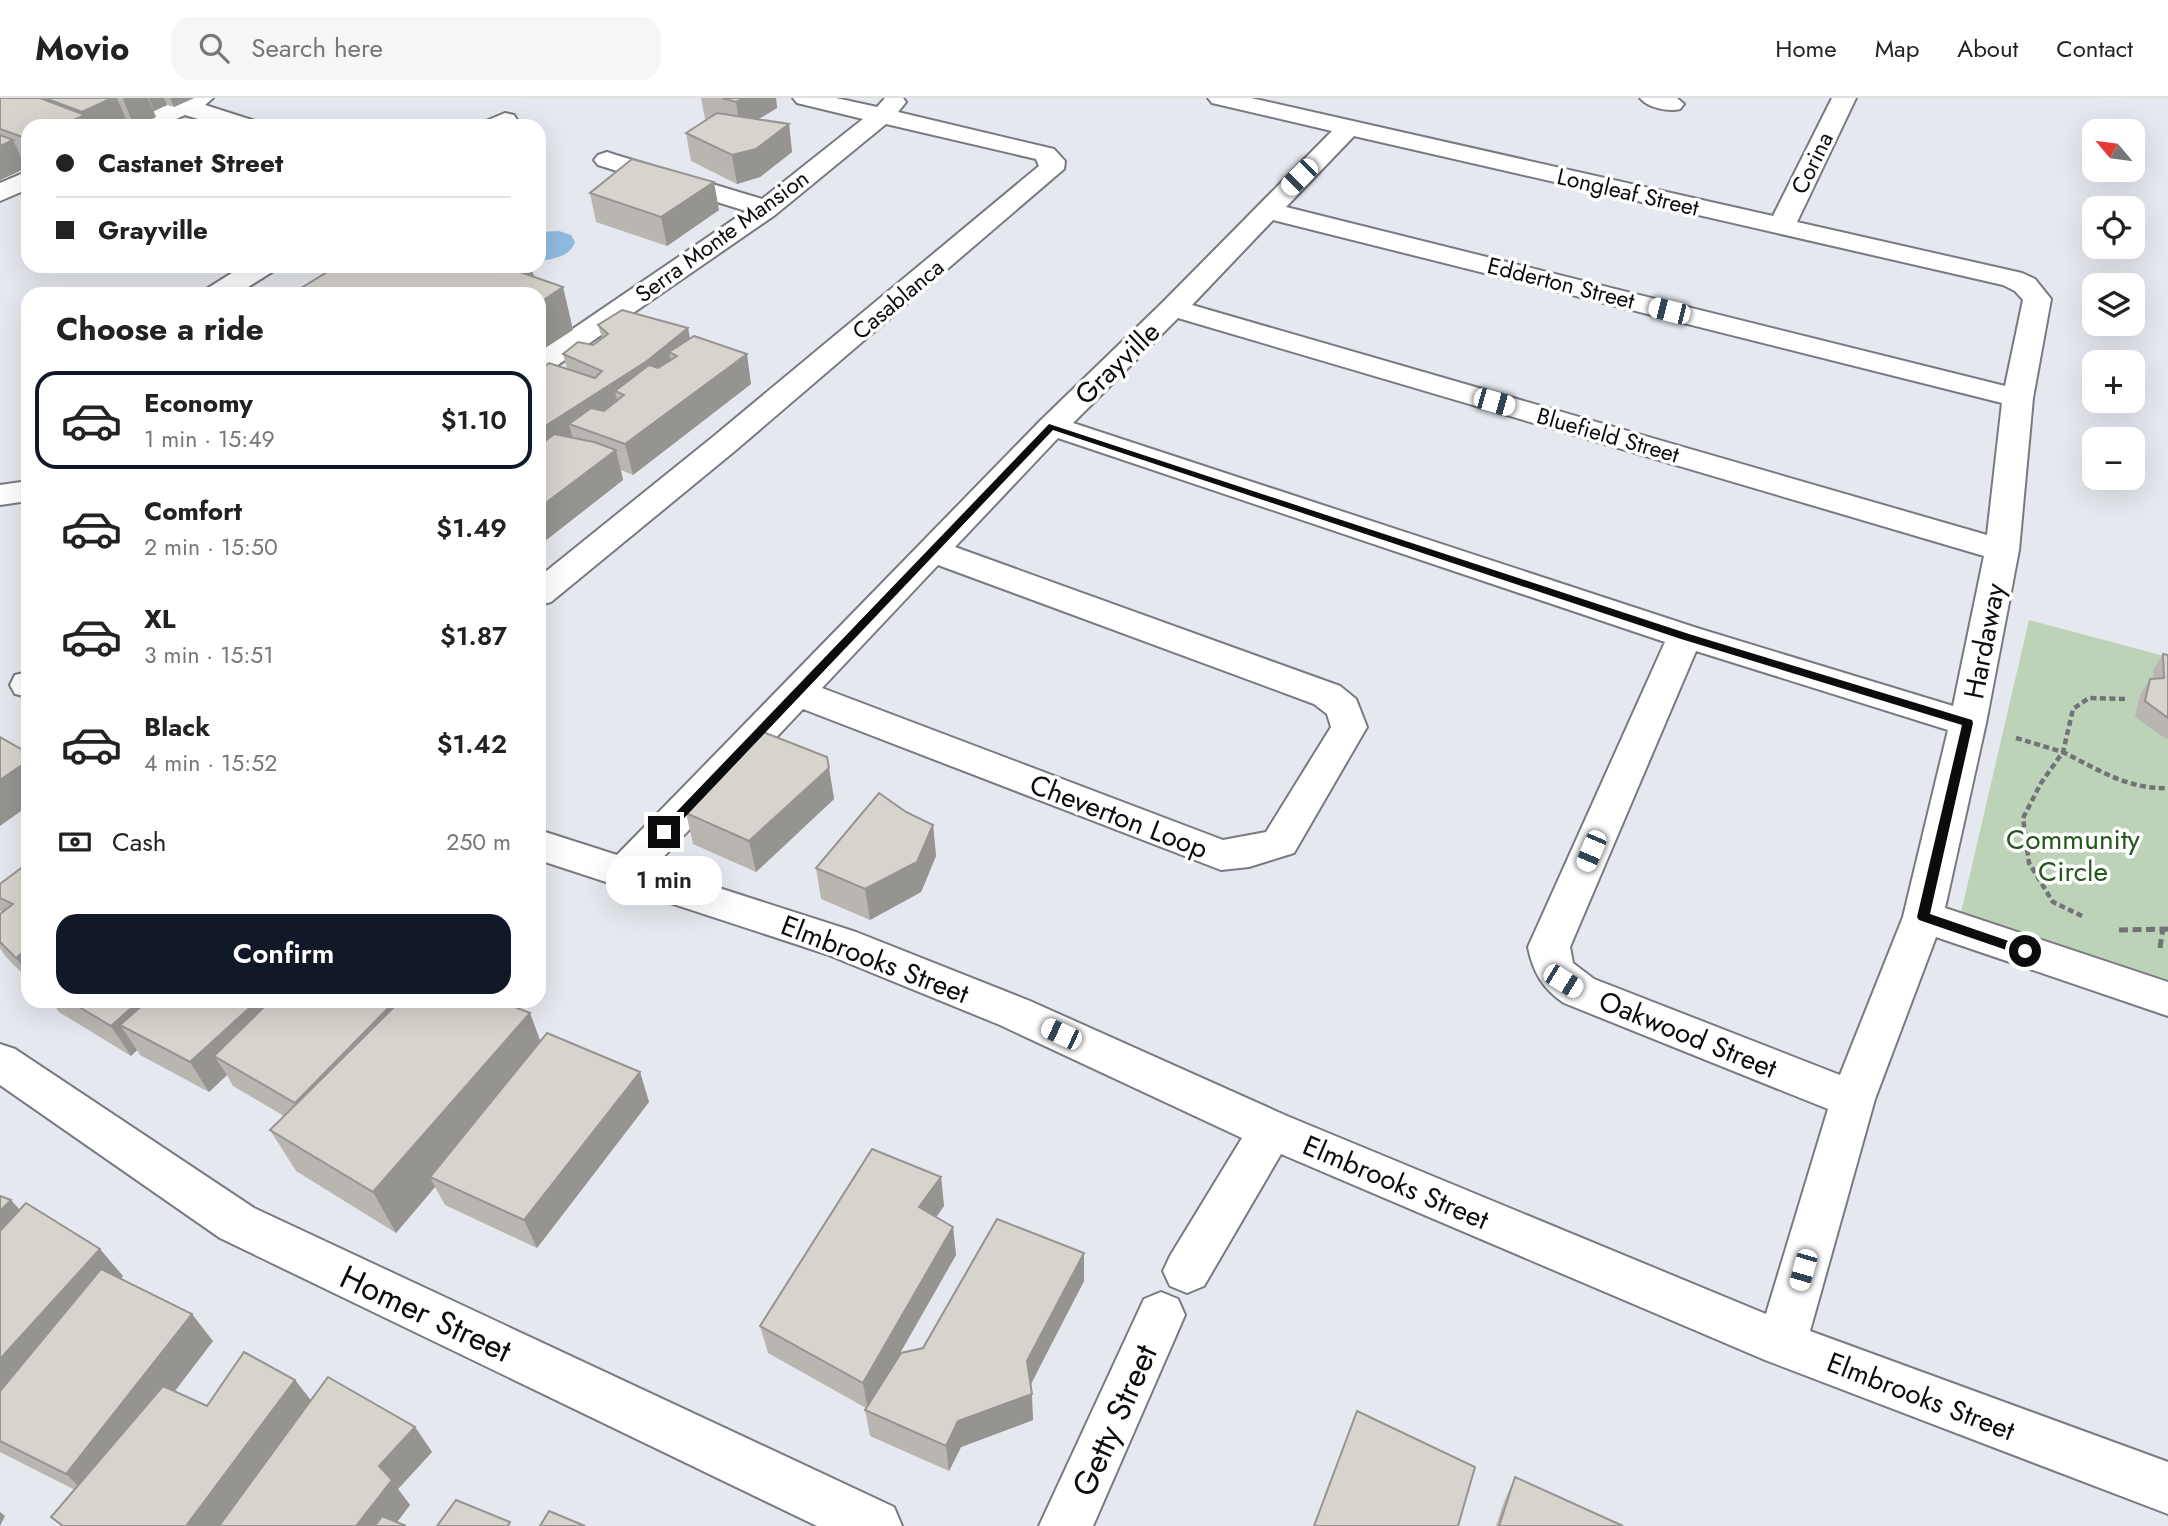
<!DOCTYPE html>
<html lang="en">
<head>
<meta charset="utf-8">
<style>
  body { margin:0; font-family:Jost,sans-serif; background:#f6f6f6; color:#222; height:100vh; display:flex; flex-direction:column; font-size:26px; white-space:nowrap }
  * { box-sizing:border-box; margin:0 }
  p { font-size:23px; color:#767676 }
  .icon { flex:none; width:38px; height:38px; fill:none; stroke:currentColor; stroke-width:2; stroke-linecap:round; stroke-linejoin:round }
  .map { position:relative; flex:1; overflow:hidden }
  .details { position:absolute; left:21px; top:189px; width:525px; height:721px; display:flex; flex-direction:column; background:#fff; border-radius:21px; box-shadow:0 7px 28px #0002 }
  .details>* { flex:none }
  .guide { position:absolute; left:21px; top:21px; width:525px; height:154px; border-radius:21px; box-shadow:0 7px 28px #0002; display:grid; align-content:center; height:154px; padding:0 35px; background:#fff }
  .needle { width:46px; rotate:299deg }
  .controls { position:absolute; left:2082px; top:21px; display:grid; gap:14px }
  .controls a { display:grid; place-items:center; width:63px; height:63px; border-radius:14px; background:#fff; box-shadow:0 7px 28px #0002; font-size:35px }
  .end { position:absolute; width:32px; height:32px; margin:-16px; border:9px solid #0b0c0e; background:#fff; box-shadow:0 0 0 4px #fff }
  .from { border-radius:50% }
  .bubble { position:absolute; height:49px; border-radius:21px; background:#fff; box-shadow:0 7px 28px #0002; font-size:23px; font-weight:600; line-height:49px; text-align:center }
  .car { position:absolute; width:21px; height:42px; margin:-21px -10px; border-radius:9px; box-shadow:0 0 5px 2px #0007; background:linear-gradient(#fff 24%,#345 0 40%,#fff 0 76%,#345 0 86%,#fff 0) }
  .guide b { display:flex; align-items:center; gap:24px; height:66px; font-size:26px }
  .guide b+b { border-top:2px solid #e0e0e0 }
  .guide i { width:18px; height:18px; background:#222 }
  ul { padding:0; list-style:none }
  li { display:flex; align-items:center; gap:21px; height:98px; margin:0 14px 10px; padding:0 21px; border:4px solid transparent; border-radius:21px }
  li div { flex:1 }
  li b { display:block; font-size:26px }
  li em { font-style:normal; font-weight:600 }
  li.on { border-color:#111827 }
  li>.icon { width:63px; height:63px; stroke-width:1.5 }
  h2 { padding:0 35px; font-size:32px; line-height:84px }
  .pay { display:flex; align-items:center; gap:18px; height:77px; padding:0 35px; font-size:26px }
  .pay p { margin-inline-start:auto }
  .action { display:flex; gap:14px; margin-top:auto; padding:14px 35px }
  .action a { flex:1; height:80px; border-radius:21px; background:#111827; color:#fff; font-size:28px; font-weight:600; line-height:80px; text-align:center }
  header { display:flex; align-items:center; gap:42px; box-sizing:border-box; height:98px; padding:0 35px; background:#fff; border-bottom:2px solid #e0e0e0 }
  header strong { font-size:33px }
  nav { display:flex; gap:38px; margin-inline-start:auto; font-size:24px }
  .search { width:490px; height:63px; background:#f6f6f6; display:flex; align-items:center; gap:18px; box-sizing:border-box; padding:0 24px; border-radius:21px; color:#767676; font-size:26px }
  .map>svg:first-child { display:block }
</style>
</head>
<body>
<header>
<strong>Movio</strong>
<div class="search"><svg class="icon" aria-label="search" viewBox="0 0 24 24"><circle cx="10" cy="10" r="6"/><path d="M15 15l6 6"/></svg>Search here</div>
<nav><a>Home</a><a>Map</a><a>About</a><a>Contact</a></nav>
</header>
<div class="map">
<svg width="2168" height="1428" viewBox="0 0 2168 1428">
  <rect width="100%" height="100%" fill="#e6e8ef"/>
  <polygon fill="#bcd3b8" points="2029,522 2168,559 2168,893 1960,819"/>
  <path fill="#90bbe1" d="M559 133 571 137 575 144C570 159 553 161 539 163V134Z"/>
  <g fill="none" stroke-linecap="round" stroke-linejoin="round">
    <defs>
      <g id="street">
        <polygon points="182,0 213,0 205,7 255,23 258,28 221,28 185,17 161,28 129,28 132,23"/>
        <polygon points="793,0 836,0 877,9 885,0 903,0 906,4 898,14 1054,51 1065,63 1064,71 736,352 551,504 539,507 539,479 714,338 1039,68 1036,61 886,26 775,117 549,273 539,276 539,254 746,113 598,67 594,62 598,57 607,54 616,57 762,101 863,21 797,5"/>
        <path d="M1208 0H1251L1773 118 1832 0H1856L1797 124 2022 175 2035 181 2051 201 2033 300 2019 452 1986 625 1945 810 2168 884V918L1936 839 1875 1001 1810 1233 2168 1364V1416L1765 1262 1281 1056 1204 1188 1187 1195 1170 1188 1163 1173 1170 1158 1242 1040 1000 927 826 856 539 762V732L617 757 1041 322 1163 204 1332 33 1212 5ZM1354 38 2003 187 2015 193 2023 202 2005 288 1286 109ZM1273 122 2002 305 1987 437 1192 207ZM1178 220 1984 458 1953 608 1697 530 1073 325ZM1058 340 1665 544 1528 849C1533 874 1543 891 1564 905L1828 1011 1766 1216 1287 1018 1030 903 856 834 654 769 803 611 1221 772 1249 769 1294 755 1367 629 1356 601 1340 588 955 449ZM938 467 1314 606 1327 616 1331 629 1266 734 1223 742 822 590ZM1696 553 1948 632 1903 819 1840 977 1594 881 1573 865 1570 849Z"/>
        <path d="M1640 0H1677L1684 6 1680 11C1669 14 1648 10 1640 0Z"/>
        <polygon points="505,15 514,17 517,22 514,27 483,28 486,23"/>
        <polygon points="28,73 28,91 0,103 0,85"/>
        <polygon points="243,168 276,168 272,174 237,196 204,196 208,190"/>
        <polygon points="28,383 28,403 0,407 0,387"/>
        <polygon points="28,574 28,599 15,596 10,587 15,577"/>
        <polygon points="0,946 15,951 254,1110 894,1409 902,1428 817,1428 220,1140 0,987"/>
        <polygon points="1161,1194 1178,1201 1185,1217 1093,1428 1039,1428 1144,1201"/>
      </g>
    </defs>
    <use href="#street" stroke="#787a80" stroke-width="4"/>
    <g stroke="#727377" stroke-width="4.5" stroke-dasharray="6 3.5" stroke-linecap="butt">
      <polyline points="2016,640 2063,654 2073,611 2089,600 2126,601"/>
      <path d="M2082 818 2053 804 2029 765 2023 720 2041 685 2063 654C2097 671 2129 692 2168 690"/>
    </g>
    <g stroke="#727377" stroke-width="5" stroke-dasharray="9 4.5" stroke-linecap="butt">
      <polyline points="2119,832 2168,831"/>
      <polyline points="2160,850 2163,830"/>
    </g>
    <use href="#street" fill="#fff" fill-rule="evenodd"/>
  </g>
  <g fill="#b9b5b0">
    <polygon points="0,0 194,0 174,9 167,7 153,13 156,19 137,28 132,28 128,26 123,28 28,28 28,64 23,62 26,70 0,82"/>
    <polygon points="701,0 776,0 777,10 759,21 789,26 792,54 760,79 737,86 691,63 686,35 706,22 705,21"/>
    <polygon points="590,95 719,112 667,148 596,124"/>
    <polygon points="563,189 573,232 539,196 300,196 298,192"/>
    <polygon points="598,227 690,241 751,286 633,377 621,372 623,382 545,443 539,441 544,457 539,460 539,273 567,271 563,256 593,247 602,240"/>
    <polygon points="2163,556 2168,557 2168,641 2164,640 2135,619 2140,597 2150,581 2154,580 2153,572"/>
    <polygon points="829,670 834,701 756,774 693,746 686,715"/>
    <polygon points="906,714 933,727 936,758 921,794 870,822 821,801 816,770"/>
    <polygon points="28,765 28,881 6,859 0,850 0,816 2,815 0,812 0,786"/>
    <polygon points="51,903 398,903 541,943 640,974 649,1004 537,1150 445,1107 435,1089 396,1135 296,1073 270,1032 284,1018 233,988 227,977 209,994 140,957 137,952 131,958 59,914"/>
    <polygon points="941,1079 944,1108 936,1119 953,1129 956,1157 894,1266 1084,1155 1084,1183 1030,1286 1033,1322 961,1349 949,1373 870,1338 865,1312 866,1310 768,1255 760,1228"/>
    <polygon points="0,1098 20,1112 123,1178 121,1181 213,1243 175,1293 207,1308 295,1282 311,1302 415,1329 432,1354 398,1391 410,1407 397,1424 406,1428 61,1428 51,1419 75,1392 0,1354"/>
    <polygon points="1515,1379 1623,1428 1496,1428 1504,1404"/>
  </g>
  <g fill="#969490">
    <polygon points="112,0 117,0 128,26 123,28 60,28 84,17 82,14"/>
    <polygon points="126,0 148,0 156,19 137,28 134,28 123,1"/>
    <polygon points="149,0 164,0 167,7 154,13"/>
    <polygon points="170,0 194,0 174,9"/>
    <polygon points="744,0 776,0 777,10 740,32 736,4"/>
    <polygon points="789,26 792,54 760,79 737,86 732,57"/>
    <polygon points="13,42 26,70 0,82 0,48"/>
    <polygon points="714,84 719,112 667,148 661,119"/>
    <polygon points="524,168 531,168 539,196 517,173"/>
    <polygon points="563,189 573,232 539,254 539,198"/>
    <polygon points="688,230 694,260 677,258 669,254 674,277 624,297 615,293 620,316 569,326 574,345 539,362 539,332"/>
    <polygon points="747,256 751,286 633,377 625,346"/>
    <polygon points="616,352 623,382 545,443 539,422 539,410"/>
    <polygon points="539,439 544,457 539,460"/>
    <polygon points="28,663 28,708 0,728 0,682"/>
    <polygon points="829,670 834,701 756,774 749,743"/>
    <polygon points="933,727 936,758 921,794 870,822 865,791"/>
    <polygon points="28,850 28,877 16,860"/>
    <polygon points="139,903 193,903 120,927 137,952 131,958 111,928"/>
    <polygon points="257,903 307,903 214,958 227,977 209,994 190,964"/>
    <polygon points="395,903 398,903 411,931 312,1034 295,1005"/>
    <polygon points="530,915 546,958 430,1079 435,1089 396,1135 373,1094"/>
    <polygon points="640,974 649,1004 537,1150 524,1122"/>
    <polygon points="941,1079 944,1108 923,1138 919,1109"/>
    <polygon points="11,1102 36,1130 0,1168 0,1113"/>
    <polygon points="953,1129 956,1157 868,1311 863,1285"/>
    <polygon points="100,1151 123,1178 0,1317 0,1261"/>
    <polygon points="1084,1155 1084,1183 1029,1290 1027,1263"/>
    <polygon points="192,1216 213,1243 92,1401 66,1376"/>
    <polygon points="295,1282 315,1308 227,1428 186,1428"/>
    <polygon points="1032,1296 1033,1322 961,1349 949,1373 946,1348 958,1323"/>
    <polygon points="415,1329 432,1354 398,1391 410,1407 394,1428 356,1428 379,1368"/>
    <polygon points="0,1414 5,1418 0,1428"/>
  </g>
  <g fill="#d7d3cd" stroke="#969490" stroke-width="2">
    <polygon points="0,0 40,0 85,17 60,28 28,28 28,41 0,31"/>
    <polygon points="45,0 112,0 82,14"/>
    <polygon points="722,0 744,0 736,4"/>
    <polygon points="717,15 789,26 756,51 732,57 686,35"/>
    <polygon points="0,37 13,42 0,48"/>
    <polygon points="632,61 714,84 661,119 590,95"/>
    <polygon points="337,168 524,168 517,173 563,189 539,205 539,196 311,196 298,192"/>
    <polygon points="622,212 688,230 647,263 539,332 539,291 541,289 539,288 539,273 549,265 595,280 602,273 563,256 578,244 593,247 608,236 598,227"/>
    <polygon points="694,238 747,256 625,346 569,326 591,310 604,313 624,297 615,293 649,267 658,270 677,258 669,254"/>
    <polygon points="554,336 594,344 616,352 539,410 539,348"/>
    <polygon points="2163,556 2168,557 2168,620 2145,603 2150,581 2164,580"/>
    <polygon points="763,634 827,659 829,670 749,743 686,715"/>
    <polygon points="0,639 28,655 28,663 0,682"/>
    <polygon points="879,695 906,714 933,727 917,764 865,791 816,770"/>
    <polygon points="28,765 28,850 16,860 0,844 0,816 13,806 0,800 0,786"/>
    <polygon points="69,903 139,903 111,928"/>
    <polygon points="147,903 257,903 190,964 120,927"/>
    <polygon points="270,903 395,903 295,1005 214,958"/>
    <polygon points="400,903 499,903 530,915 373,1094 270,1032"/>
    <polygon points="547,935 640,974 524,1122 430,1079"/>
    <polygon points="872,1051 941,1079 919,1109 953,1129 863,1285 760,1228"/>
    <polygon points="0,1098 11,1102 0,1113"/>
    <polygon points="26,1105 100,1151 0,1261 0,1133"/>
    <polygon points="997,1121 1084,1155 1027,1263 1032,1296 958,1323 946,1348 865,1312 901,1255 923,1250"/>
    <polygon points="101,1171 192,1216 66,1376 0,1343 0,1293"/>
    <polygon points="244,1254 295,1282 186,1428 63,1428 51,1419 163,1288 207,1308"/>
    <polygon points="328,1279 415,1329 379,1368 392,1382 356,1428 219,1428"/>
    <polygon points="1357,1313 1475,1369 1458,1428 1314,1428"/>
    <polygon points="1515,1379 1623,1428 1499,1428"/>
    <polygon points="456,1402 510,1424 508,1428 437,1428"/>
    <polygon points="549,1413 585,1428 540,1428"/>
    <polygon points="382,1418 406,1428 375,1428"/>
  </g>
  <polygon fill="#0b0c0e" points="1049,326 1689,536 1972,622 1973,625 1930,816 2029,850 2029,857 2021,857 1919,822 1917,819 1962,627 1681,541 1053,332 668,737 660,737 660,731"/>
  <g text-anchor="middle" stroke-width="7" stroke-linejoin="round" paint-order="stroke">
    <g font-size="23" fill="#0b0c0e" stroke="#fff">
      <text transform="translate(1812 65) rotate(-64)" y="8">Corina</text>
      <text transform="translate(1628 94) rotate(13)" y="8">Longleaf Street</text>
      <text transform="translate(722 138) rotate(-36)" y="8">Serra Monte Mansion</text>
      <text transform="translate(1561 185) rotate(14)" y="8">Edderton Street</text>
      <text transform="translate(898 201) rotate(-40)" y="8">Casablanca</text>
      <text transform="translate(1608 337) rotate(16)" y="8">Bluefield Street</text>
    </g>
    <g font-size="28" fill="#0b0c0e" stroke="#fff">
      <text transform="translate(1117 265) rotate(-44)" y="10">Grayville</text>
      <text transform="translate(1984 543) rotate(-79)" y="10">Hardaway</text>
      <text transform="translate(1119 718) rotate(21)" y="10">Cheverton Loop</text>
      <text transform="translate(875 861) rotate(21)" y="10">Elmbrooks Street</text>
      <text transform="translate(1688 936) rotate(22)" y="10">Oakwood Street</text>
      <text transform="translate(1396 1084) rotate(23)" y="10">Elmbrooks Street</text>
      <text transform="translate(1921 1298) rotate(21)" y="10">Elmbrooks Street</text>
    </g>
    <g font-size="28" fill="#25561d" stroke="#fff">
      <text x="2073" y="751">Community<tspan x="2073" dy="32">Circle</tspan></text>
    </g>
    <g font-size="33" fill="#0b0c0e" stroke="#fff">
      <text transform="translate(426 1215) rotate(25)" y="12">Homer Street</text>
      <text transform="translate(1114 1322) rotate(-66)" y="12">Getty Street</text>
    </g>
  </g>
</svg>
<div class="controls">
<a><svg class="needle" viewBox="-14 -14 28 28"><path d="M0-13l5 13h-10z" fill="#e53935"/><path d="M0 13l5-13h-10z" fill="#767676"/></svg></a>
<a><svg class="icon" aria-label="locate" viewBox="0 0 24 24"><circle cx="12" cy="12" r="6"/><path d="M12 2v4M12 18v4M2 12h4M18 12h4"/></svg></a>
<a><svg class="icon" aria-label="layers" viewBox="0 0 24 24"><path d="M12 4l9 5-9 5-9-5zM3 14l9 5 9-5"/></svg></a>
<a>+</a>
<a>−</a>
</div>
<i class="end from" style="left:2025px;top:853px"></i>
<i class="end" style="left:664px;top:734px"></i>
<div class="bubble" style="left:606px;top:758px;width:116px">1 min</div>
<i class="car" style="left:1299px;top:79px;rotate:225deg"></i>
<i class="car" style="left:1669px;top:213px;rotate:284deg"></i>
<i class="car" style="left:1494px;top:304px;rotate:106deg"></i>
<i class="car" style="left:1591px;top:753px;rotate:203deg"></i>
<i class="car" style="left:1563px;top:883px;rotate:122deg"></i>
<i class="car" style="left:1061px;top:936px;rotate:295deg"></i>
<i class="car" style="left:1803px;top:1172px;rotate:196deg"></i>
<div class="guide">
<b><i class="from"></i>Castanet Street</b>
<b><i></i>Grayville</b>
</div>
<section class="details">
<h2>Choose a ride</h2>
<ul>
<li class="on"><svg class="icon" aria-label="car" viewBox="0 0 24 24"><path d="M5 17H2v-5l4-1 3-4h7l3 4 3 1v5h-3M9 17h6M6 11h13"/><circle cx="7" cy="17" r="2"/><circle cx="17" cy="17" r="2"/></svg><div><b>Economy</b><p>1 min · 15:49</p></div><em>$1.10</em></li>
<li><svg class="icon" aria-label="car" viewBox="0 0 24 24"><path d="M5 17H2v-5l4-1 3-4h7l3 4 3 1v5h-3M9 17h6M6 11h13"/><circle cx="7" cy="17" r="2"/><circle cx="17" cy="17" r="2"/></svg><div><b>Comfort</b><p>2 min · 15:50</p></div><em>$1.49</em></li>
<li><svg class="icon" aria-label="car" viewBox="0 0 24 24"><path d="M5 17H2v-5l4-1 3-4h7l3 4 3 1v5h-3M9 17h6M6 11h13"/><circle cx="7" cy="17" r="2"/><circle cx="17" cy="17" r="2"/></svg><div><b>XL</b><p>3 min · 15:51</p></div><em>$1.87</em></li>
<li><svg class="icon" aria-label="car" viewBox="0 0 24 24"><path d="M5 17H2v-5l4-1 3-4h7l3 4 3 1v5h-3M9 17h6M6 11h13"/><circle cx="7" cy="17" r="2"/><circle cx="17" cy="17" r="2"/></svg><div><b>Black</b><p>4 min · 15:52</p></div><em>$1.42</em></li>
</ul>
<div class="pay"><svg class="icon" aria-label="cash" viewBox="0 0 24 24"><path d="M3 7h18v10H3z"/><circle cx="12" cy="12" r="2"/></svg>Cash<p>250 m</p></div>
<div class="action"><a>Confirm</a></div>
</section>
</div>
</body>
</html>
